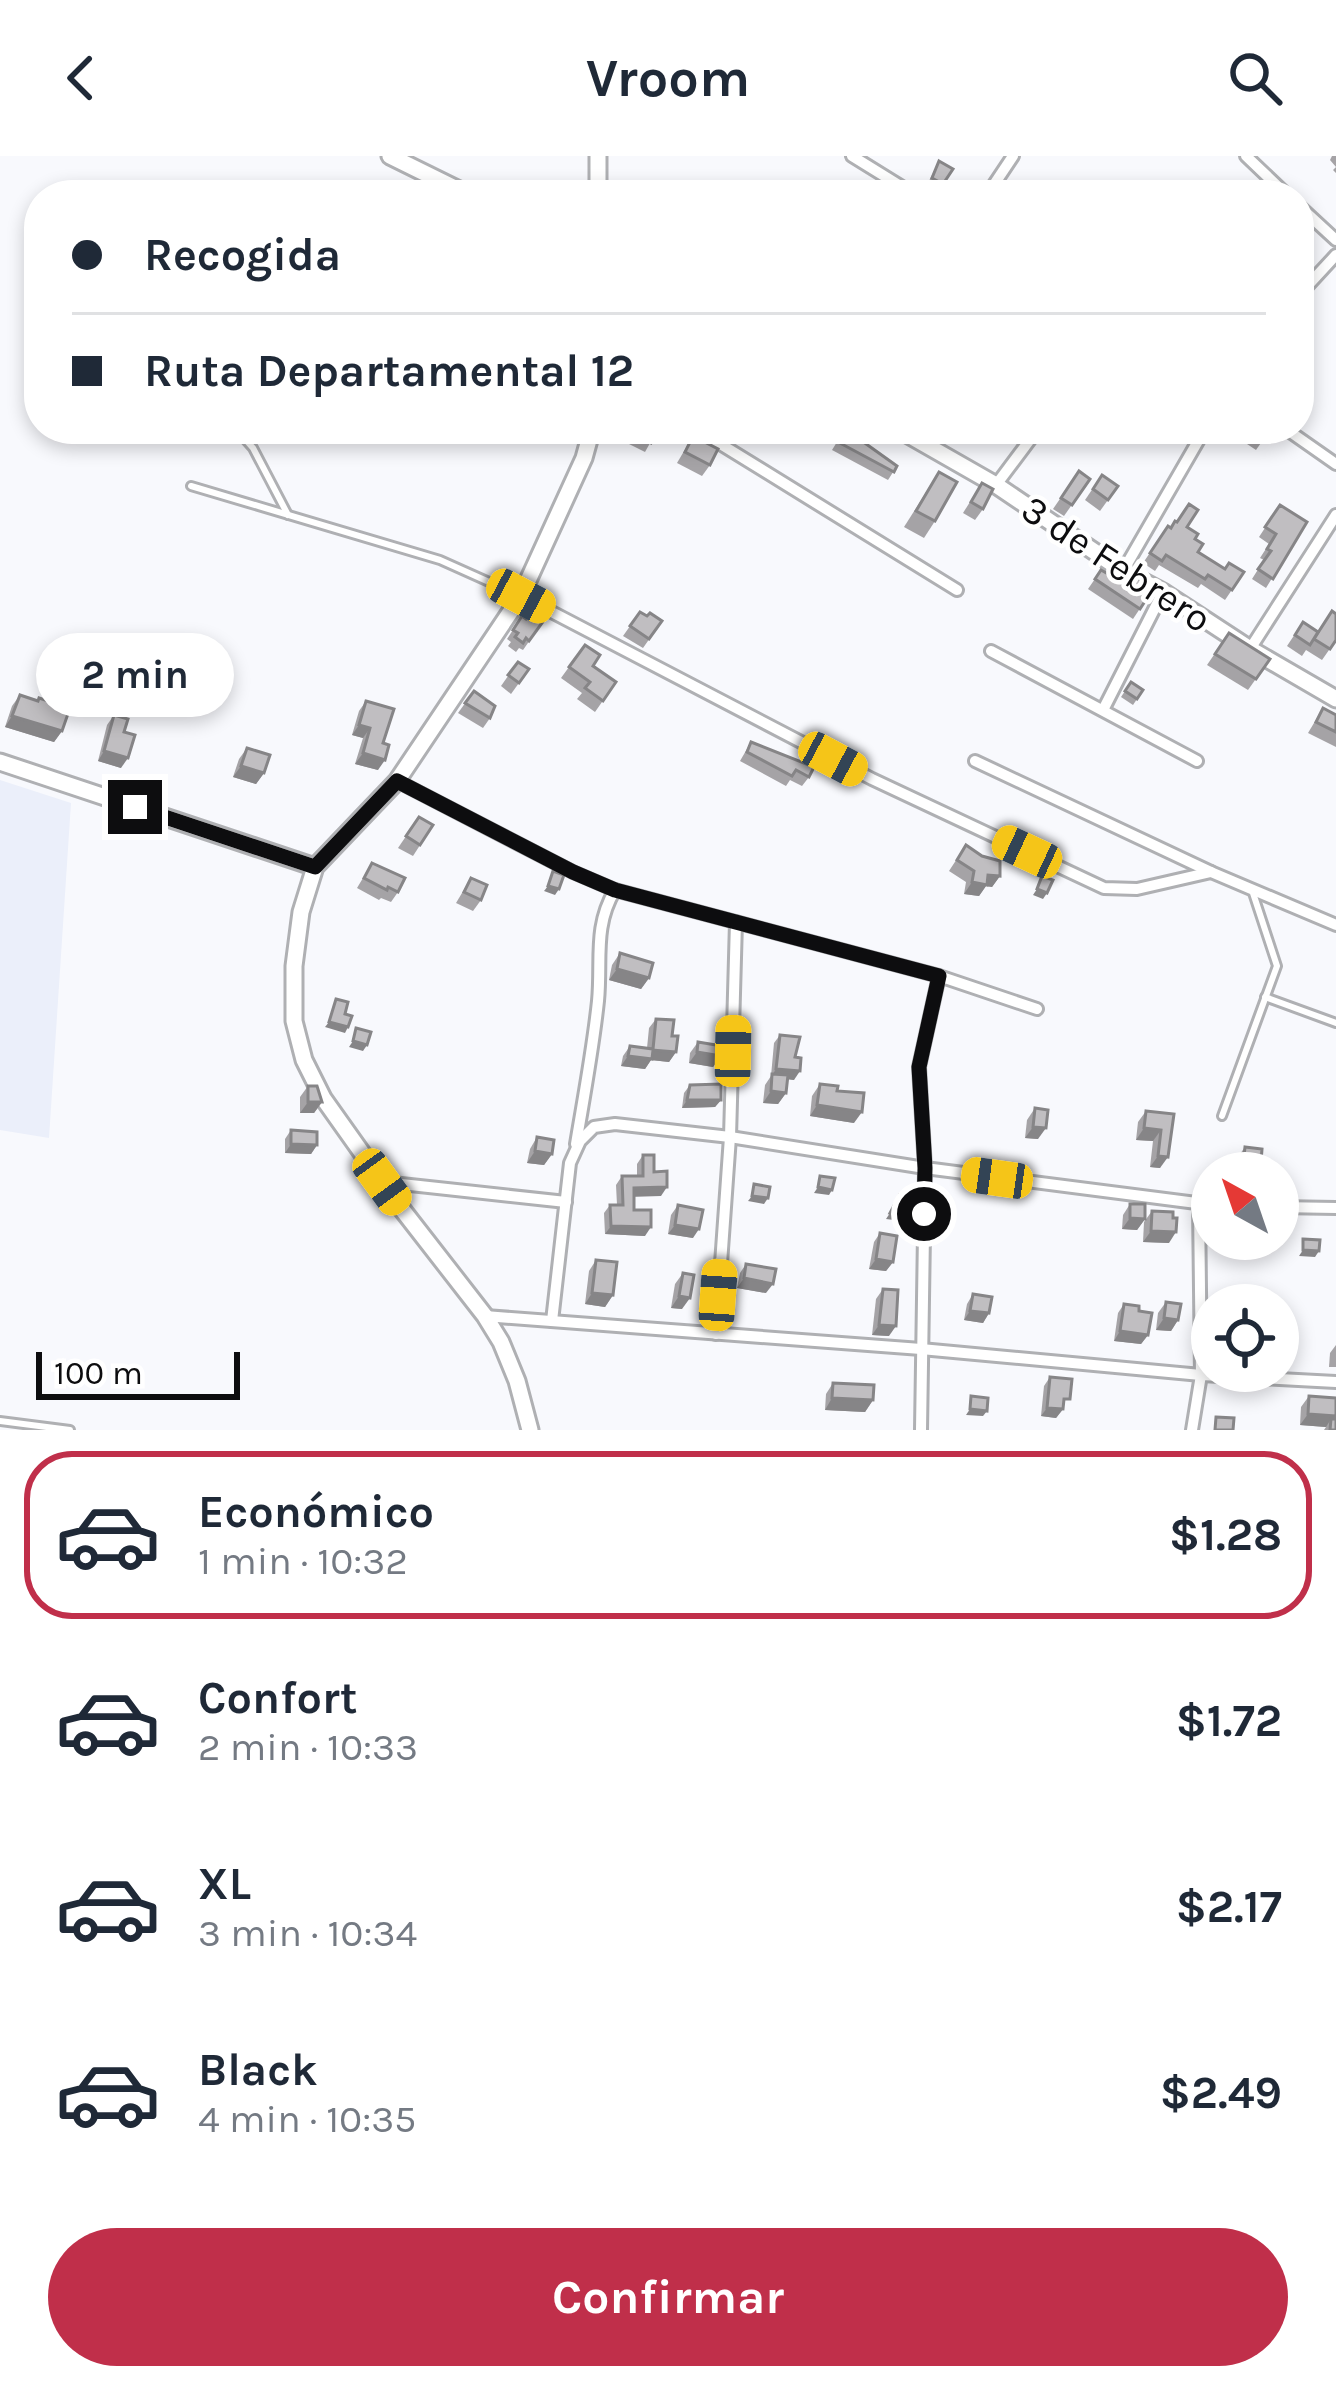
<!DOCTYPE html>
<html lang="es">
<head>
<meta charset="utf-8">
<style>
  body { margin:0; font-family:Karla,sans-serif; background:#f6f6f7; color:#1f2937; height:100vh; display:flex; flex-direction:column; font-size:45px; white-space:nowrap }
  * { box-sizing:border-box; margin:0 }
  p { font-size:39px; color:#747a83 }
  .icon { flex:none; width:66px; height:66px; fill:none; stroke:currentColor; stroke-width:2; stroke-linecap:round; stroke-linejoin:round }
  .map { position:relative; height:1274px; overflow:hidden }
  .panel { display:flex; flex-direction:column; background:#fff; flex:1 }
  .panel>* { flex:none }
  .guide { position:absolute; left:24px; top:24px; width:1290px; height:264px; border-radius:48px; box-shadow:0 6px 18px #0003; display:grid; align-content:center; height:264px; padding:0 48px; background:#fff }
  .needle { width:78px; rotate:320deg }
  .controls { position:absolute; left:1191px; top:996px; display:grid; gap:24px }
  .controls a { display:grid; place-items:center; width:108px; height:108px; border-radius:50%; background:#fff; box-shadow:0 6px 18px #0003; font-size:60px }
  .scale { position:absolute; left:36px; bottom:30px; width:204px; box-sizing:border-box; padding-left:12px; border:6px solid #0d0d0f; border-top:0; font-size:33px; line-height:42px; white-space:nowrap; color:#0d0d0f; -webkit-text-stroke:9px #fff; paint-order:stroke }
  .end { position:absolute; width:54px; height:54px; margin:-27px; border:15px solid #0d0d0f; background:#fff; box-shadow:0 0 0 6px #fff }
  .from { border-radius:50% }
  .bubble { position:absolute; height:84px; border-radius:42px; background:#fff; box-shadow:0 6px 18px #0003; font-size:39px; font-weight:700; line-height:84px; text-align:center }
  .car { position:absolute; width:36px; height:72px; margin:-36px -18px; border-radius:15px; box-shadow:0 0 9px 3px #0007; background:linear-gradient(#f5c518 24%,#345 0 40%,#f5c518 0 76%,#345 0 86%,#f5c518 0) }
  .guide b { display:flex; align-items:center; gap:42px; height:114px; font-size:45px }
  .guide b+b { border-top:3px solid #e0e1e3 }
  .guide i { width:30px; height:30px; background:#1f2937 }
  ul { padding:21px 0 0; list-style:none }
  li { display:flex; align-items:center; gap:36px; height:168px; margin:0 24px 18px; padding:0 24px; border:6px solid transparent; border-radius:48px }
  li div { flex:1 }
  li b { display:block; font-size:45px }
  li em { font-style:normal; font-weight:700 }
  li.on { border-color:#c02f4a }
  li>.icon { width:108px; height:108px; stroke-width:1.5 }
  .cta { display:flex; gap:24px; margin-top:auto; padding:24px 48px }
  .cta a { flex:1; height:138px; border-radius:72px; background:#c02f4a; color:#fff; font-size:48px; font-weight:700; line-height:138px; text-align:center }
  header { display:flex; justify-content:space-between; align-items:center; height:156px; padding:0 48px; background:#fff; font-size:54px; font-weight:700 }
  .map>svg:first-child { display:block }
</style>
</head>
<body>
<header><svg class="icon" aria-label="back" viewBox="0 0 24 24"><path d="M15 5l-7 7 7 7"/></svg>Vroom<svg class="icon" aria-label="search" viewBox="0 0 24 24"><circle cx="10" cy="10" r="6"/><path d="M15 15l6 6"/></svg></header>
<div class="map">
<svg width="1336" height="1274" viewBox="0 0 1336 1274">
  <rect width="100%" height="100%" fill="#f8f9fd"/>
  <polygon fill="#ebeffa" points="0,624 71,647 49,982 0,974"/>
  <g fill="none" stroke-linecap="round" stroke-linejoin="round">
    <defs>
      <g id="lane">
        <polyline points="236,273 253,292 288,359"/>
        <polyline points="191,330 440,404 518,439"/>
        <polyline points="1265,841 1336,867"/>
        <polyline points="1222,960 1277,810 1252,734"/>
        <polyline points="0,1265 70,1274"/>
      </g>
      <g id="street">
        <polyline points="852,0 915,39"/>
        <polyline points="1246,0 1287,39"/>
        <polyline points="987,39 1013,0"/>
        <polyline points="1299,50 1336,84"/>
        <polyline points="1299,139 1336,99"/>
        <polyline points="696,273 957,434"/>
        <polyline points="1286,273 1336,308"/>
        <polyline points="996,329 1038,273"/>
        <polyline points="1123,415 1205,273"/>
        <polyline points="521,440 872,623 1104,732 1137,733 1211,716"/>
        <polyline points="1250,493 1336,359"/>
        <polyline points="991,495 1197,605"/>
        <polyline points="1103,554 1163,436"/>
        <polyline points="975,605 1211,716 1336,769"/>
        <polyline points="397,625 573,716 615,734 939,820 1037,853"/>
        <path d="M576 988C584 940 593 893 598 845 602 804 593 771 615 734"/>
        <polyline points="383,1026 566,1046"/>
        <polyline points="1278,1051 1336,1052"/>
        <polyline points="485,1160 921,1193 1201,1219 1336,1226"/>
        <polyline points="552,1165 570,1007 580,985 594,971 615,968 730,981 925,1012 1212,1049"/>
        <polyline points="716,1178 730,981 736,766"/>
        <polyline points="921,1274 925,1012 919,911 939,820"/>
        <polyline points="1192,1274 1201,1219 1199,1048"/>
      </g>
      <g id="secondary">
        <polyline points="390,0 469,39"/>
        <polyline points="598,0 598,39"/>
        <polyline points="898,273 996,329 1123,415 1163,436 1250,493 1336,543"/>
        <polyline points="0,606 315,711"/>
        <polyline points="530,1274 517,1225 501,1186 485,1160 401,1052 323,942 304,904 294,865 294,810 301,756 315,711 397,625 521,440 584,302 592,273"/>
      </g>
    </defs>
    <use href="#lane" stroke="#afb0b3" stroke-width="12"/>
    <use href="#street" stroke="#afb0b3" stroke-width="16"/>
    <use href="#secondary" stroke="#afb0b3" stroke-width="21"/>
    <use href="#lane" stroke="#fff" stroke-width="6"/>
    <use href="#street" stroke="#fff" stroke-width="10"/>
    <use href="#secondary" stroke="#fff" stroke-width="15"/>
  </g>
  <g fill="#a5a3a6">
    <polygon points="1332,0 1336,0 1336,17 1333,14 1336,11 1330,4"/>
    <polygon points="939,5 953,13 939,34 928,27"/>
    <polygon points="634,273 658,273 645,296 627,287"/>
    <polygon points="722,273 746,273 737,287 720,276"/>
    <polygon points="778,273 807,273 799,284"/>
    <polygon points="845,273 897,310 888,324 832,294"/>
    <polygon points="1159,273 1178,273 1172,282"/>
    <polygon points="1244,273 1269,273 1270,274 1256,294 1238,282"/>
    <polygon points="693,280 710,309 702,320 677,307"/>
    <polygon points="1079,315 1090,323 1064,360 1053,353"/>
    <polygon points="939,316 935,365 924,382 904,371"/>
    <polygon points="1102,319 1118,330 1100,355 1085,344"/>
    <polygon points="982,327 983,353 975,364 963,357"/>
    <polygon points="1280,349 1307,366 1266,432 1252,423 1264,404 1260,402 1269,388 1259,381"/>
    <polygon points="1168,370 1171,372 1187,371 1195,383 1198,396 1225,413 1244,416 1225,444 1201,428 1198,432 1159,409 1155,415 1143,407"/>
    <polygon points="1101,414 1149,439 1133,463 1088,433"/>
    <polygon points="640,456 647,460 662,465 643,492 623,480"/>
    <polygon points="522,460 542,467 523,494 519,492 516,496 508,490 511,486 507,483"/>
    <polygon points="1303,466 1318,476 1336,484 1322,504 1306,494 1302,500 1287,490"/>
    <polygon points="1229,477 1270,503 1248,534 1207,509"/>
    <polygon points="585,489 593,510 616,526 595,556 577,543 582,537 561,522"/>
    <polygon points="518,506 529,513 511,538 501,530"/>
    <polygon points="1131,526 1143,534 1133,549 1121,541"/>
    <polygon points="474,535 490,562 483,572 458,557"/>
    <polygon points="20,539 37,544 62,575 54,586 5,571 12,550"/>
    <polygon points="366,545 383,587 378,614 355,608 363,582 352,579 359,555"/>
    <polygon points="1323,552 1336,559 1336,591 1308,577"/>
    <polygon points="114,559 124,576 121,612 98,605 107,569"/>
    <polygon points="751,586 809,621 802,630 790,624 786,630 740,605"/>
    <polygon points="247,592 264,617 256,628 233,621 239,603"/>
    <polygon points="419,661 433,669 413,700 398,692"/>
    <polygon points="966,689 1000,720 992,731 986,730 979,740 964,738 966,726 949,715"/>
    <polygon points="372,707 398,736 391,746 381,742 379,744 357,732"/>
    <polygon points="471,722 481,744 473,755 456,747"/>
    <polygon points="620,797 649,822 641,833 609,824 612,809"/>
    <polygon points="656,863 672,880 676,896 669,906 651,904 645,913 621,910 623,900 630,890 647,892 649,872"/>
    <polygon points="780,879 795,901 794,924 787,923 786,937 778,948 763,947 765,929 771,920 774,887"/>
    <polygon points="698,886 721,900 713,911 689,907 690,897"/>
    <polygon points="820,928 837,935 854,967 810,960 812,940"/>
    <polygon points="690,929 721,944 715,951 682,952 684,937"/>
    <polygon points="308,930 322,946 314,957 300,957 300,941"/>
    <polygon points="1035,952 1038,983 1025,982 1027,964"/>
    <polygon points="1146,955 1174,958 1160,1012 1150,1011 1153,985 1136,984 1138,966"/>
    <polygon points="291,974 317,989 311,998 285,997 285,983"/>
    <polygon points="537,981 552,998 544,1009 527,1007 530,993"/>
    <polygon points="1245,991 1261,1006 1267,1017 1236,1017 1238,1001"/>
    <polygon points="643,999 654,1016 661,1040 634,1040 634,1054 645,1080 605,1078 604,1057 610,1049 617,1049 616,1029 622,1020 637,1020 637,1008"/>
    <polygon points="1130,1048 1145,1063 1137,1074 1122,1073 1123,1059"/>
    <polygon points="678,1049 693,1082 668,1078 671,1059"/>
    <polygon points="1152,1055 1169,1087 1143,1086 1144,1066"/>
    <polygon points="880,1077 893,1106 886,1115 869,1113 874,1086"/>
    <polygon points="596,1104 613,1139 605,1151 585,1148 589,1115"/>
    <polygon points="746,1108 766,1137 737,1132 740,1117"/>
    <polygon points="683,1117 682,1153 671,1152 675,1128"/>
    <polygon points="883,1133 889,1180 872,1179 876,1143"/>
    <polygon points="973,1138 989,1157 983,1167 964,1164 967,1148"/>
    <polygon points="1166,1146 1178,1164 1171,1175 1156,1174 1158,1157"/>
    <polygon points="1124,1148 1139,1155 1148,1179 1141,1188 1114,1185 1118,1157"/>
    <polygon points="1336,1189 1336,1211 1329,1211 1330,1197"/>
    <polygon points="1050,1221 1064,1252 1056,1262 1041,1260 1044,1230"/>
    <polygon points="833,1227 873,1244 865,1256 825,1254 826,1238"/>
    <polygon points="1309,1240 1336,1242 1336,1274 1324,1274 1326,1271 1300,1269 1301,1251"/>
  </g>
  <g fill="#868587">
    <polygon points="12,560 62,575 54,586 5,571"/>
    <polygon points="359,569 370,572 363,582 352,579"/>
    <polygon points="104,595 128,602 121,612 98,605"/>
    <polygon points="363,597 385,604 378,614 355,608"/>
    <polygon points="241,610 264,617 256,628 233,621"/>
    <polygon points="988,719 1000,720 992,731 986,730 979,740 964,738 972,726"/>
    <polygon points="548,730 559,733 555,739 544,735"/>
    <polygon points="1037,733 1047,737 1043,743 1033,739"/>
    <polygon points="617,813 649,822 641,833 609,824"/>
    <polygon points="329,866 348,871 345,877 325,871"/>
    <polygon points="353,885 367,889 363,895 349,891"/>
    <polygon points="653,894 676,896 669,906 651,904 645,913 621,910 628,900"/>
    <polygon points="697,896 721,900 713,911 689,907"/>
    <polygon points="776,913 800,915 794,924 771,921"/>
    <polygon points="771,935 786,937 778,948 763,947"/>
    <polygon points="687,944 721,944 715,951 682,952"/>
    <polygon points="308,946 322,946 314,957 300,957"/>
    <polygon points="817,949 862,956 854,967 810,960"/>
    <polygon points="1033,971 1046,972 1038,983 1025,982"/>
    <polygon points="1144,972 1161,974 1153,985 1136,984"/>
    <polygon points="291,988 317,989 311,998 285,997"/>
    <polygon points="535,995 552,998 544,1009 527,1007"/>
    <polygon points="1158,1000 1168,1001 1160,1012 1150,1011"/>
    <polygon points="667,1031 661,1040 628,1041 634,1032"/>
    <polygon points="818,1031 832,1034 829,1039 814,1037"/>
    <polygon points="752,1040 768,1042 764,1048 748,1045"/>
    <polygon points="890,1057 913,1060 909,1066 886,1063"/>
    <polygon points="1130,1062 1145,1063 1137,1074 1122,1073"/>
    <polygon points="675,1069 699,1073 693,1082 668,1078"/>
    <polygon points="611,1070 651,1071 645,1080 605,1078"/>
    <polygon points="1151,1075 1176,1076 1169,1087 1143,1086"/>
    <polygon points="1303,1094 1319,1095 1315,1101 1299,1100"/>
    <polygon points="876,1103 893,1106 886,1115 869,1113"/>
    <polygon points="744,1122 773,1128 766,1137 737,1132"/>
    <polygon points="592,1137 613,1139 605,1151 585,1148"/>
    <polygon points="679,1140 690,1142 682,1153 671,1152"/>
    <polygon points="970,1155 989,1157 983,1167 964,1164"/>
    <polygon points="1164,1162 1178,1164 1171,1175 1156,1174"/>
    <polygon points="879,1169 896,1170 889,1180 872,1179"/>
    <polygon points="1120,1175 1148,1179 1141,1188 1114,1185"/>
    <polygon points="832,1242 873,1244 865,1256 825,1254"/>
    <polygon points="1047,1252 1063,1253 1056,1262 1041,1260"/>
    <polygon points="970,1253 987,1255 983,1260 966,1259"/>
    <polygon points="1308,1258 1336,1260 1336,1263 1331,1263 1326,1271 1300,1269"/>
  </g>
  <g fill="#c0bec1" stroke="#868587" stroke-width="3">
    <polygon points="939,5 953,13 943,28 932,22"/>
    <polygon points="636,273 658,273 651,287 633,278"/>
    <polygon points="845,273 868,273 862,285 897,310 894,316 838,286"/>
    <polygon points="1249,273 1269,273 1270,274 1264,283"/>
    <polygon points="693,280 718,293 710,309 685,296"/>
    <polygon points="1079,315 1090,323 1072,349 1061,342"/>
    <polygon points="939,316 957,326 935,365 916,355"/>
    <polygon points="1102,319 1118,330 1108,344 1093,333"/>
    <polygon points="982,327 993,333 983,353 971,346"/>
    <polygon points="1189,348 1198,354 1187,371 1198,378 1195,383 1203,388 1198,396 1225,413 1229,407 1244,416 1232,434 1208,419 1205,423 1166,399 1162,405 1150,397 1168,370 1171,372 1175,365 1177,366"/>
    <polygon points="1280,349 1307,366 1273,423 1258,413 1271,395 1267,393 1276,378 1265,371"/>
    <polygon points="1101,414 1117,423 1123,414 1148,428 1144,435 1149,439 1140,453 1095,423"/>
    <polygon points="538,447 547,453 538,465 542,467 529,485 526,482 523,487 515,481 518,477 513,474 522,460 526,463"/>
    <polygon points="1332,455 1336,458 1336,484 1330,493 1314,483"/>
    <polygon points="640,456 647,460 650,457 662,465 649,483 630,470"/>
    <polygon points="1303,466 1318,476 1310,489 1295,479"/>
    <polygon points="1229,477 1270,503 1256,523 1215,498"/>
    <polygon points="585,489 600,499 593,510 616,526 603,545 585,532 590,526 569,511"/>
    <polygon points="518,506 529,513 519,527 508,519"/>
    <polygon points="1131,526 1143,534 1137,543 1125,535"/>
    <polygon points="474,535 495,550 490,562 465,547"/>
    <polygon points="20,539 38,545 39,542 70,552 62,575 12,560"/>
    <polygon points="366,545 394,553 383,587 389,589 385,604 363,597 370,572 359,569"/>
    <polygon points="1323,552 1336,559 1336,576 1316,566"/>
    <polygon points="114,559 128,563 124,576 135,579 128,602 104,595"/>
    <polygon points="751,586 814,611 809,621 796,614 792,620 747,596"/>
    <polygon points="247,592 270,599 264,617 241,610"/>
    <polygon points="419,661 433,669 420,689 406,680"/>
    <polygon points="966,689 982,700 1000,705 1000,720 988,719 987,729 972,726 974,715 957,704"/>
    <polygon points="372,707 405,722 398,736 388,731 387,734 364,722"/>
    <polygon points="553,715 564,719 559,733 548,730"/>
    <polygon points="1042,720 1053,724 1047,737 1037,733"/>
    <polygon points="471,722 487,729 481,744 464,736"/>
    <polygon points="620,797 653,807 649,822 617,813"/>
    <polygon points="336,843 348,846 345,858 352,860 348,871 329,866"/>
    <polygon points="656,863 674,864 672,880 678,880 676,896 653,894 652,903 628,900 630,890 653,893"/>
    <polygon points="356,872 371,876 367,889 353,885"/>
    <polygon points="780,879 800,881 795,901 801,902 800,915 776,913"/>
    <polygon points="698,886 722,890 721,900 697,896"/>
    <polygon points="772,918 788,919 786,937 771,935"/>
    <polygon points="721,928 721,944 687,944 690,929"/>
    <polygon points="820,928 838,930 837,935 864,937 862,956 817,949"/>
    <polygon points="308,930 317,930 322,946 308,946"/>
    <polygon points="1035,952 1048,954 1046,972 1033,971"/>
    <polygon points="1146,955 1174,958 1168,1001 1158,1000 1161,974 1144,972"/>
    <polygon points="291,974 317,976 317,989 291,988"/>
    <polygon points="537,981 554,984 552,998 535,995"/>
    <polygon points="1245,991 1262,993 1261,1006 1269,1007 1267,1017 1242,1017"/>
    <polygon points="643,999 654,999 654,1016 667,1015 667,1031 634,1032 634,1054 651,1054 651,1071 611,1070 610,1049 623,1049 622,1020 643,1020"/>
    <polygon points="820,1020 835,1022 832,1034 818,1031"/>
    <polygon points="754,1028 770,1031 768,1042 752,1040"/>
    <polygon points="899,1040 913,1060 890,1057"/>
    <polygon points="1130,1048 1145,1048 1145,1063 1130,1062"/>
    <polygon points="678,1049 703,1054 699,1073 675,1069"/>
    <polygon points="1152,1055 1173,1056 1173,1062 1177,1062 1176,1076 1151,1075"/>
    <polygon points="880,1077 897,1080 893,1106 876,1103"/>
    <polygon points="1303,1083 1320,1084 1319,1095 1303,1094"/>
    <polygon points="596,1104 617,1106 613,1139 592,1137"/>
    <polygon points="746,1108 776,1113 773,1128 744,1122"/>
    <polygon points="683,1117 694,1119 690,1142 679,1140"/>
    <polygon points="883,1133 898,1134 896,1170 879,1169"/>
    <polygon points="973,1138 992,1141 989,1157 970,1155"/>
    <polygon points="1166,1146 1181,1148 1178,1164 1164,1162"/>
    <polygon points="1124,1148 1139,1150 1139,1155 1152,1157 1148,1179 1120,1175"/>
    <polygon points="1050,1221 1072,1223 1070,1243 1064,1243 1063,1253 1047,1252"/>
    <polygon points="833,1227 874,1229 873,1244 832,1242"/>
    <polygon points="971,1240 988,1242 987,1255 970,1253"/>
    <polygon points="1309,1240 1336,1242 1336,1260 1308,1258"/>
    <polygon points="1216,1261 1234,1262 1233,1274 1215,1274"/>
    <polygon points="1331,1263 1336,1263 1336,1274 1330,1274"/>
  </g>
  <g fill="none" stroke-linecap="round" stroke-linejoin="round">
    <polyline stroke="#0d0d0f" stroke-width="15" points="135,651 315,711 397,625 573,716 615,734 939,820 919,911 925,1012 924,1058"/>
  </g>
  <g text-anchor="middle" stroke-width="9" stroke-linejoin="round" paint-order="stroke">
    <g font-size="39" fill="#0d0d0f" stroke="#fff">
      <text transform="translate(1117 407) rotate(33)" y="14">3 de Febrero</text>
    </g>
  </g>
</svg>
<div class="controls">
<a><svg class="needle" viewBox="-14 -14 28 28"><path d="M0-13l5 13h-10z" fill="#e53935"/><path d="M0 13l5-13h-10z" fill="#747a83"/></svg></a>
<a><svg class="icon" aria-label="locate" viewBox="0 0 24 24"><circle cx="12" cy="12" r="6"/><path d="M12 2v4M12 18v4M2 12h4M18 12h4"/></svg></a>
</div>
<div class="scale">100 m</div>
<i class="end from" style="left:924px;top:1058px"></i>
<i class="end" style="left:135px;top:651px"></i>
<div class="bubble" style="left:36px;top:477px;width:198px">2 min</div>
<i class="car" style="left:521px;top:440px;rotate:118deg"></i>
<i class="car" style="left:833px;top:603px;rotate:118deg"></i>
<i class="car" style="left:1027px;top:696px;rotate:295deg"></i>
<i class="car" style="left:733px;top:895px;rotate:1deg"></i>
<i class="car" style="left:997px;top:1022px;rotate:278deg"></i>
<i class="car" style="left:382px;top:1026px;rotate:144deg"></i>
<i class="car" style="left:718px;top:1139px;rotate:4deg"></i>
<div class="guide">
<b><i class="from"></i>Recogida</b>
<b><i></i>Ruta Departamental 12</b>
</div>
</div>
<section class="panel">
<ul>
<li class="on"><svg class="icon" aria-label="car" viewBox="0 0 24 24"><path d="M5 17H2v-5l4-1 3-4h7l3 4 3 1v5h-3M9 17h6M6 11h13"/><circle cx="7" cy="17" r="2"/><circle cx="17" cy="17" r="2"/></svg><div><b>Económico</b><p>1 min · 10:32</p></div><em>$1.28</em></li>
<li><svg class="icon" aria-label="car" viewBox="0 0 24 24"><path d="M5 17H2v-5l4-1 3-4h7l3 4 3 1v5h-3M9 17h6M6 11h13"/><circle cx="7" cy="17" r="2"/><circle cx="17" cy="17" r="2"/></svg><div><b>Confort</b><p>2 min · 10:33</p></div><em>$1.72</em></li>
<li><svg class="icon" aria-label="car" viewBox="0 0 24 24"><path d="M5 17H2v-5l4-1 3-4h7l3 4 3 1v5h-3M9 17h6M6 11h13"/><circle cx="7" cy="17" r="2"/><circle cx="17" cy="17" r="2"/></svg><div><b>XL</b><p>3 min · 10:34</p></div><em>$2.17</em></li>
<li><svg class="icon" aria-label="car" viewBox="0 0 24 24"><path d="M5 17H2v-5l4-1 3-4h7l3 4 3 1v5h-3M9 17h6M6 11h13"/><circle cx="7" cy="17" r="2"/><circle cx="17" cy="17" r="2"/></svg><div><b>Black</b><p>4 min · 10:35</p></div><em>$2.49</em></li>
</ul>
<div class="cta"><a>Confirmar</a></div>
</section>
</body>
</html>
